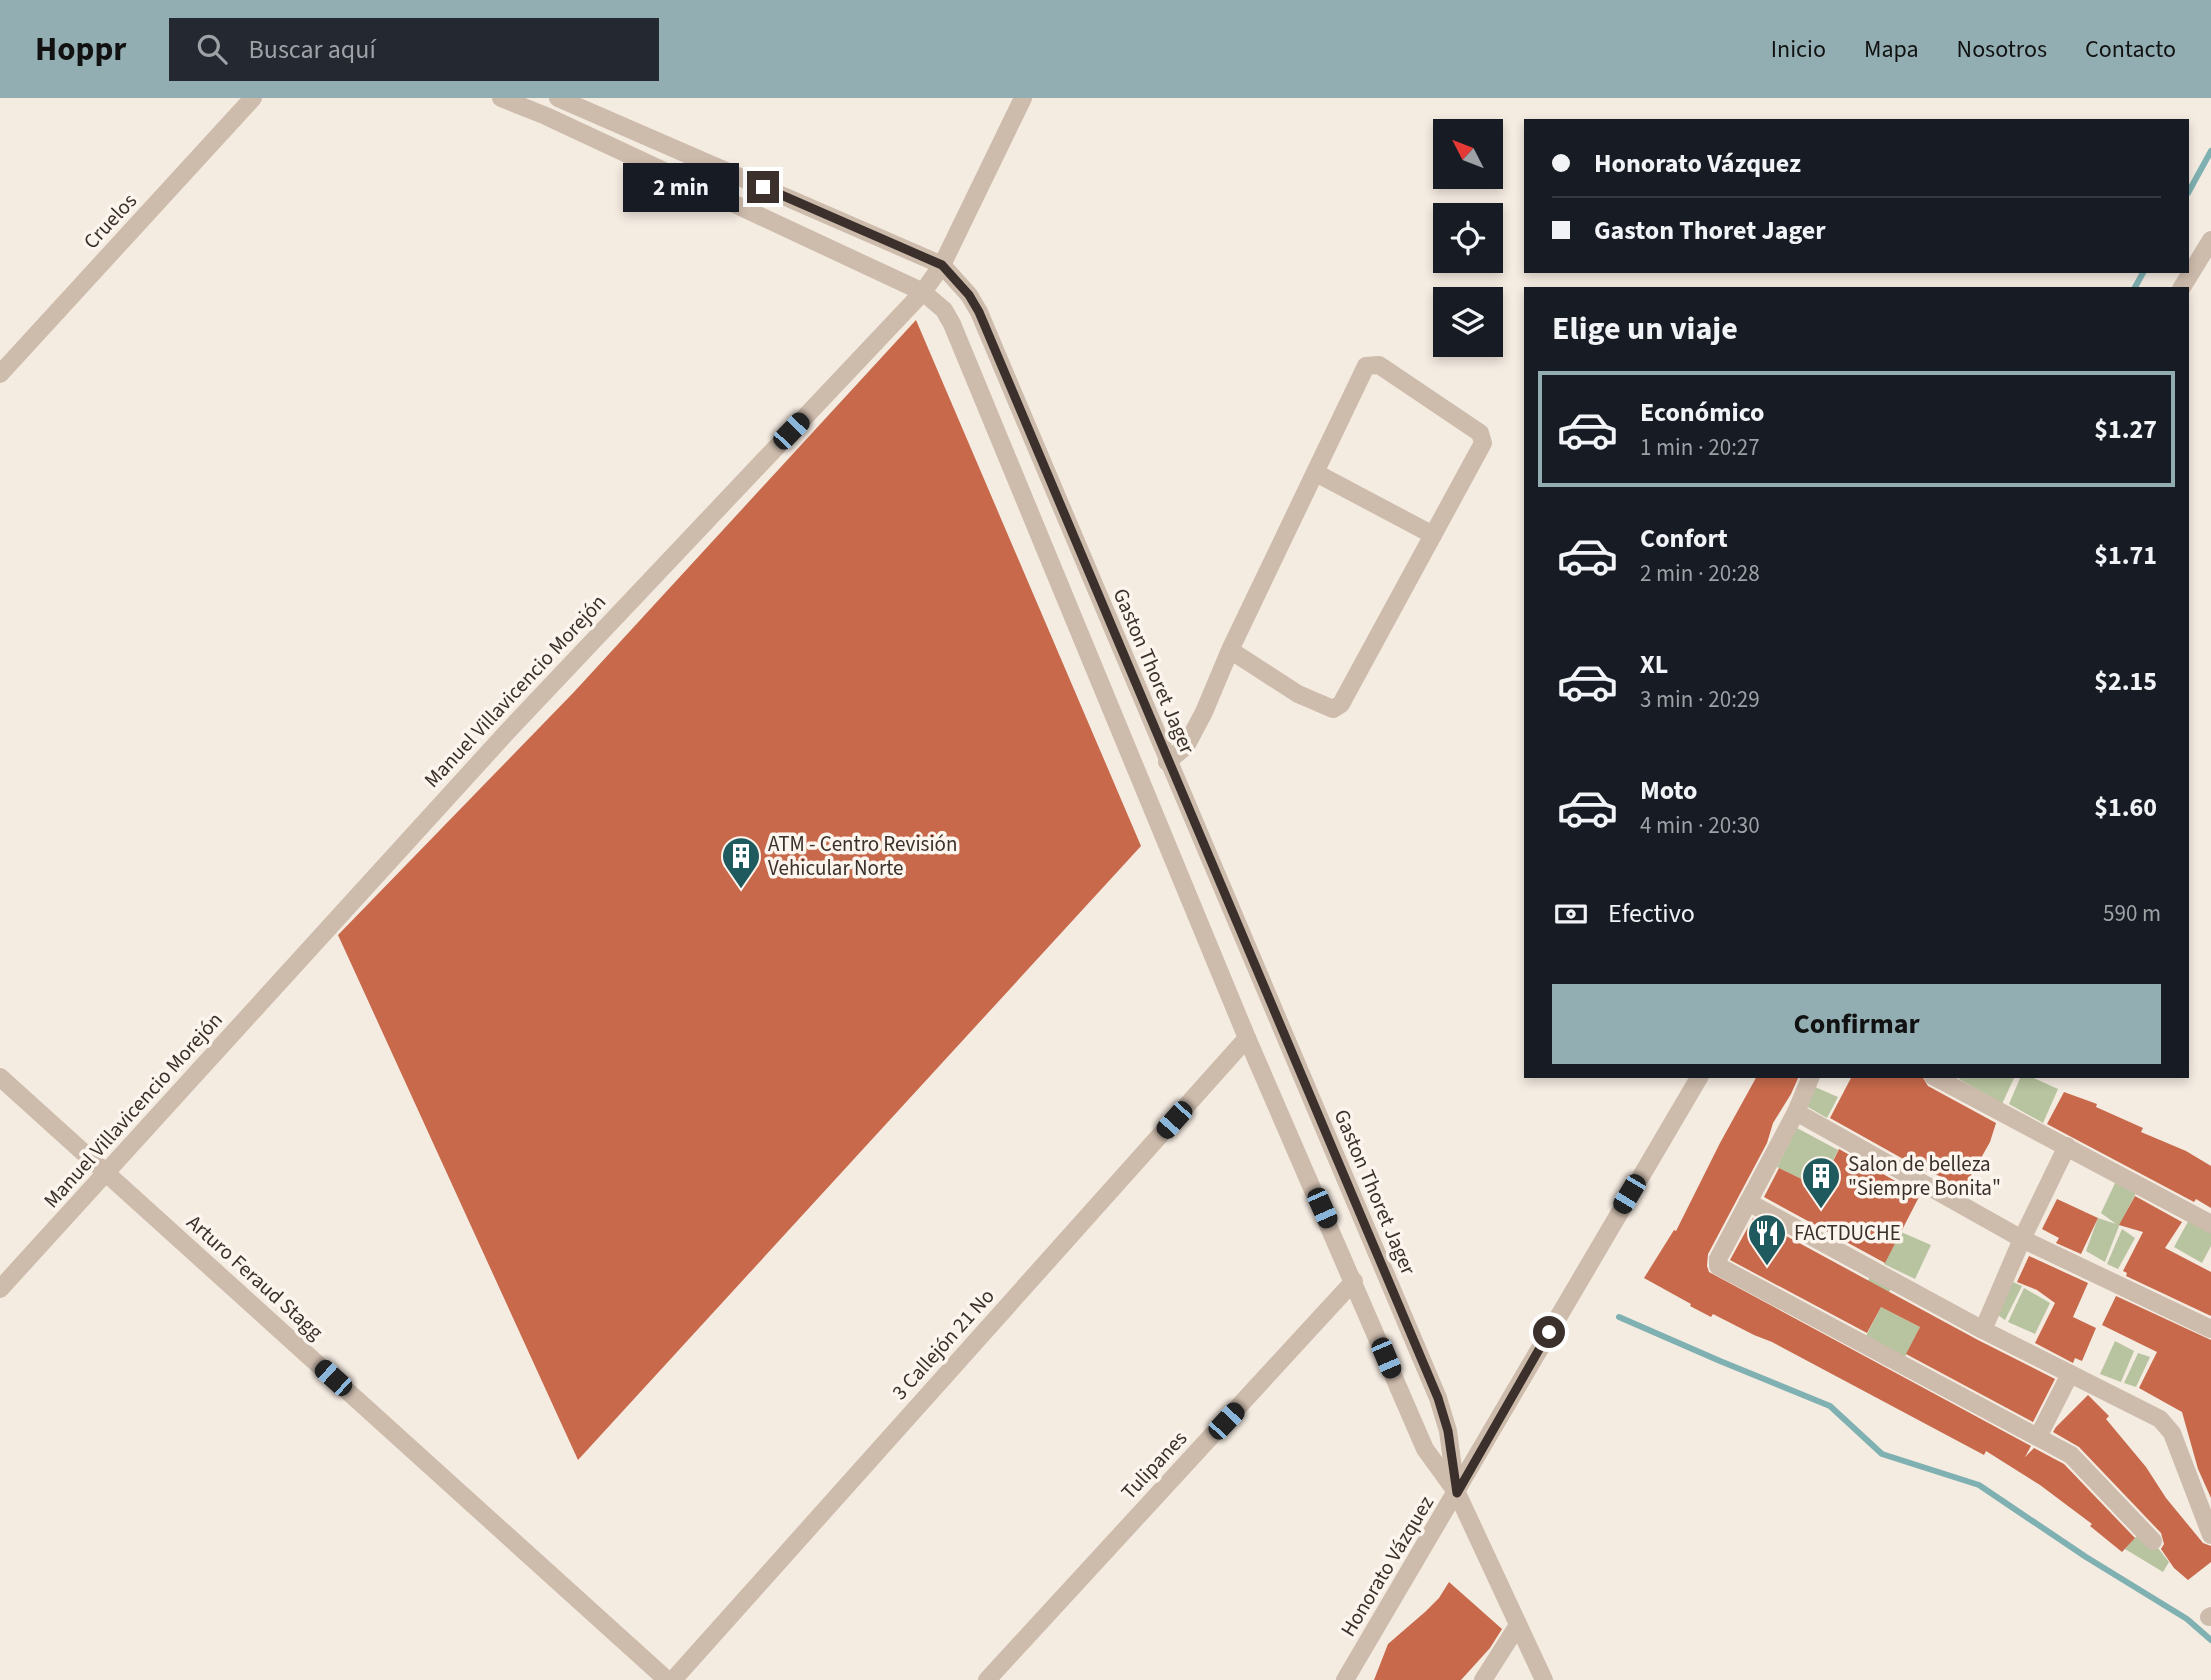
<!DOCTYPE html>
<html lang="es">
<head>
<meta charset="utf-8">
<style>
  body { margin:0; font-family:"Source Sans 3",sans-serif; background:#242831; color:#f1f3f6; height:100vh; display:flex; flex-direction:column; font-size:26px; white-space:nowrap }
  * { box-sizing:border-box; margin:0 }
  p { font-size:23px; color:#9ea1a6 }
  .icon { flex:none; width:38px; height:38px; fill:none; stroke:currentColor; stroke-width:2; stroke-linecap:round; stroke-linejoin:round }
  .map { position:relative; flex:1; overflow:hidden }
  .drawer { position:absolute; left:1524px; top:189px; width:665px; height:791px; display:flex; flex-direction:column; background:#171b24; border-radius:0px; box-shadow:0 4px 10px #0003 }
  .drawer>* { flex:none }
  .hud { position:absolute; left:1524px; top:21px; width:665px; height:154px; border-radius:0px; box-shadow:0 4px 10px #0003; display:grid; align-content:center; height:154px; padding:0 28px; background:#171b24 }
  .needle { width:46px; rotate:312deg }
  .tools { position:absolute; left:1433px; top:21px; display:grid; gap:14px }
  .tools a { display:grid; place-items:center; width:70px; height:70px; border-radius:0px; background:#171b24; box-shadow:0 4px 10px #0003; font-size:35px }
  .end { position:absolute; width:32px; height:32px; margin:-16px; border:9px solid #3b302b; background:#fff; box-shadow:0 0 0 4px #fff }
  .from { border-radius:50% }
  .bubble { position:absolute; height:49px; border-radius:0px; background:#171b24; box-shadow:0 4px 10px #0003; font-size:23px; font-weight:700; line-height:49px; text-align:center }
  .car { position:absolute; width:21px; height:42px; margin:-21px -10px; border-radius:9px; box-shadow:0 0 5px 2px #0007; background:linear-gradient(#222 24%,#8ab4d8 0 40%,#222 0 76%,#8ab4d8 0 86%,#222 0) }
  .hud b { display:flex; align-items:center; gap:24px; height:66px; font-size:26px }
  .hud b+b { border-top:2px solid #363941 }
  .hud i { width:18px; height:18px; background:#f1f3f6 }
  ul { padding:0; list-style:none }
  li { display:flex; align-items:center; gap:21px; height:116px; margin:0 14px 10px; padding:0 14px; border:4px solid transparent; border-radius:0px }
  li div { flex:1 }
  li b { display:block; font-size:26px }
  li em { font-style:normal; font-weight:700 }
  li.selected { border-color:#92aeb2 }
  li>.icon { width:63px; height:63px; stroke-width:1.5 }
  h2 { padding:0 28px; font-size:32px; line-height:84px }
  .pay { display:flex; align-items:center; gap:18px; height:77px; padding:0 28px; font-size:26px }
  .pay p { margin-inline-start:auto }
  .action { display:flex; gap:14px; margin-top:auto; padding:14px 28px }
  .action a { flex:1; height:80px; border-radius:0px; background:#92aeb2; color:#111; font-size:28px; font-weight:700; line-height:80px; text-align:center }
  header { display:flex; align-items:center; gap:42px; box-sizing:border-box; height:98px; padding:0 35px; background:#92aeb2; color:#111 }
  header strong { font-size:33px }
  nav { display:flex; gap:38px; margin-inline-start:auto; font-size:24px }
  .search { width:490px; height:63px; background:#242831; display:flex; align-items:center; gap:18px; box-sizing:border-box; padding:0 24px; border-radius:0px; color:#9ea1a6; font-size:26px }
  .map>svg:first-child { display:block }
</style>
</head>
<body>
<header>
<strong>Hoppr</strong>
<div class="search"><svg class="icon" aria-label="search" viewBox="0 0 24 24"><circle cx="10" cy="10" r="6"/><path d="M15 15l6 6"/></svg>Buscar aquí</div>
<nav><a>Inicio</a><a>Mapa</a><a>Nosotros</a><a>Contacto</a></nav>
</header>
<div class="map">
<svg width="2211" height="1582" viewBox="0 0 2211 1582">
  <rect width="100%" height="100%" fill="#f4ebe1"/>
  <g fill="#b8c4a0">
    <polygon points="1960,978 2015,978 2002,1006 1959,981"/>
    <polygon points="2021,978 2029,978 2058,991 2043,1025 2009,1006"/>
    <polygon points="1815,989 1838,999 1827,1020 1806,1008"/>
    <polygon points="1797,1030 1838,1052 1820,1090 1777,1069"/>
    <polygon points="2116,1083 2137,1093 2119,1128 2105,1164 2086,1153 2098,1120 2116,1126 2101,1115"/>
    <polygon points="2190,1120 2211,1133 2211,1148 2202,1165 2174,1149"/>
    <polygon points="2122,1131 2135,1140 2118,1171 2107,1166"/>
    <polygon points="1901,1134 1931,1147 1915,1181 1884,1166"/>
    <polygon points="1873,1173 1894,1185 1881,1209 1920,1229 1903,1263 1864,1242 1881,1209 1860,1198"/>
    <polygon points="2011,1183 2022,1188 2005,1222 1995,1215"/>
    <polygon points="2024,1190 2050,1205 2035,1236 2008,1224"/>
    <polygon points="2115,1243 2134,1253 2121,1284 2100,1276"/>
    <polygon points="2138,1255 2150,1259 2136,1289 2124,1285"/>
    <polygon points="2143,1431 2169,1464 2163,1474 2125,1451"/>
  </g>
  <g fill="none" stroke-linecap="round" stroke-linejoin="round">
    <g stroke="#7fb0b2" stroke-width="6">
      <polyline points="2188,95 2211,53"/>
      <polyline points="2134,191 2144,173"/>
      <polyline points="1619,1219 1720,1263 1830,1308 1882,1356 1979,1387 2086,1459 2187,1521 2211,1542"/>
    </g>
  </g>
  <g fill="#c8694b">
    <polygon points="916,222 1141,748 578,1362 338,837 574,594"/>
    <polygon points="1757,978 1799,978 1791,996 1773,1025 1767,1045 1708,1156 1707,1168 1709,1174 2031,1348 2025,1359 2034,1350 2064,1366 2135,1440 2122,1454 2090,1428 2092,1426 2040,1387 1986,1353 1984,1357 1772,1244 1754,1237 1713,1216 1711,1219 1690,1208 1691,1206 1644,1180 1674,1132 1676,1133 1720,1045"/>
    <polygon points="1852,978 1922,978 1928,988 1996,1025 1990,1044 1964,1090 1931,1074 1930,1076 1830,1020"/>
    <polygon points="2064,994 2097,1006 2096,1009 2143,1030 2141,1034 2186,1053 2211,1068 2211,1110 2196,1101 2194,1104 2047,1026"/>
    <polygon points="1839,1051 1920,1097 1885,1165 1764,1099 1779,1070 1820,1090"/>
    <polygon points="2135,1098 2182,1124 2165,1150 2211,1174 2211,1218 2126,1178 2127,1175 2123,1173 2143,1134 2119,1127"/>
    <polygon points="2057,1101 2098,1120 2081,1156 2056,1145 2059,1140 2042,1131"/>
    <polygon points="1753,1120 1978,1242 2055,1281 2033,1324 1906,1256 1920,1229 1881,1209 1867,1235 1730,1162"/>
    <polygon points="2029,1158 2088,1185 2073,1219 2096,1230 2082,1263 2075,1260 2073,1265 2035,1245 2055,1205 2037,1192 2017,1184"/>
    <polygon points="2116,1198 2211,1242 2211,1400 2198,1371 2182,1314 2139,1290 2157,1254 2102,1227"/>
    <polygon points="2088,1297 2109,1318 2106,1321 2146,1369 2166,1400 2203,1445 2211,1448 2211,1464 2188,1482 2174,1470 2161,1451 2164,1446 2161,1435 2079,1349 2053,1334 2056,1329"/>
    <polygon points="1449,1484 1502,1531 1490,1550 1461,1582 1374,1582 1388,1546 1425,1514 1439,1500"/>
  </g>
  <g fill="none" stroke-linecap="round" stroke-linejoin="round">
    <g stroke="#cdbbac" stroke-width="18">
      <polyline points="0,276 253,0"/>
      <polyline points="1316,375 1433,437"/>
      <polyline points="1167,664 1186,648 1204,614 1230,552 1366,268 1379,267 1480,335 1483,345 1341,606 1333,611 1298,596 1230,552"/>
      <polyline points="1811,978 1796,1014 1718,1161 1718,1168 2071,1357 2153,1443"/>
      <polyline points="1933,978 2211,1126"/>
      <polyline points="0,979 667,1582"/>
      <polyline points="1796,1014 2022,1141 2211,1231"/>
      <polyline points="1748,1104 1983,1232 2160,1321 2172,1335 2211,1437"/>
      <polyline points="1983,1232 2022,1141 2067,1048"/>
      <polyline points="2038,1339 2070,1276"/>
      <polyline points="1457,1395 1544,1582"/>
      <polyline points="2209,1519 2211,1518"/>
      <polyline points="673,1582 1247,940"/>
      <polyline points="987,1582 1354,1183"/>
      <polyline points="1483,1582 1518,1527"/>
    </g>
    <g stroke="#cdbbac" stroke-width="18">
      <polyline points="501,0 546,18 923,194 944,212 952,226 1247,940 1425,1351 1457,1395"/>
      <polyline points="558,0 942,167 969,197 979,214 1438,1300 1448,1333 1456,1393"/>
      <polyline points="2181,191 2211,142"/>
      <polyline points="0,1191 507,634 923,194 942,167 1023,0"/>
      <polyline points="1345,1582 1700,978"/>
    </g>
  </g>
  <g fill="none" stroke-linecap="round" stroke-linejoin="round">
    <polyline stroke="#3b302b" stroke-width="9" points="763,89 942,167 969,197 979,214 1438,1300 1448,1333 1457,1395 1549,1234"/>
  </g>
  <defs>
    <symbol id="building-pin" viewBox="-11 -11 22 30"><path d="M0 17L-7.5 6A9.5 9.5 0 1 1 7.5 6Z" fill="#1f5a5e" stroke="#fbf5ee"/><path d="M-4-6H4V6H1V3H-1V6H-4ZM-2.5-4.3h1.7v1.8h-1.7ZM.8-4.3h1.7v1.8H.8ZM-2.5-1h1.7V.8h-1.7ZM.8-1h1.7V.8H.8Z" fill="#fff"/></symbol>
    <symbol id="restaurant-pin" viewBox="-11 -11 22 30"><path d="M0 17L-7.5 6A9.5 9.5 0 1 1 7.5 6Z" fill="#1f5a5e" stroke="#fbf5ee"/><path d="M-5-6h1v4h1v-4h1v4h1v-4h1v5L-1.5 .5V6h-2V.5L-5-1ZM5-6V6H3V1.5H1.5Q1.5-4 5-6Z" fill="#fff"/></symbol>
  </defs>
  <g fill-rule="evenodd">
    <use href="#building-pin" x="719" y="736" width="44" height="60"/>
    <use href="#building-pin" x="1799" y="1056" width="44" height="60"/>
    <use href="#restaurant-pin" x="1745" y="1113" width="44" height="60"/>
  </g>
  <g text-anchor="middle" stroke-width="7" stroke-linejoin="round" paint-order="stroke">
    <g font-size="21" fill="#3b302b" stroke="#fbf5ee">
      <text transform="translate(110 123) rotate(-47)" y="7">Cruelos</text>
      <text transform="translate(1154 573) rotate(67)" y="7">Gaston Thoret Jager</text>
      <text transform="translate(515 593) rotate(-47)" y="7">Manuel Villavicencio Morejón</text>
      <text transform="translate(133 1012) rotate(-48)" y="7">Manuel Villavicencio Morejón</text>
      <text transform="translate(1375 1094) rotate(67)" y="7">Gaston Thoret Jager</text>
      <text transform="translate(255 1179) rotate(42)" y="7">Arturo Feraud Stagg</text>
      <text transform="translate(943 1246) rotate(-48)" y="7">3 Callejón 21 No</text>
      <text transform="translate(1154 1367) rotate(-47)" y="7">Tulipanes</text>
      <text transform="translate(1387 1468) rotate(-59)" y="7">Honorato Vázquez</text>
    </g>
    <g font-size="21" fill="#3b302b" stroke="#fbf5ee" text-anchor="start">
      <text x="768" y="753">ATM - Centro Revisión<tspan x="768" dy="24">Vehicular Norte</tspan></text>
      <text x="1848" y="1073">Salon de belleza<tspan x="1848" dy="24">"Siempre Bonita"</tspan></text>
      <text x="1794" y="1142">FACTDUCHE</text>
    </g>
  </g>
</svg>
<div class="tools">
<a><svg class="needle" viewBox="-14 -14 28 28"><path d="M0-13l5 13h-10z" fill="#e53935"/><path d="M0 13l5-13h-10z" fill="#9ea1a6"/></svg></a>
<a><svg class="icon" aria-label="locate" viewBox="0 0 24 24"><circle cx="12" cy="12" r="6"/><path d="M12 2v4M12 18v4M2 12h4M18 12h4"/></svg></a>
<a><svg class="icon" aria-label="layers" viewBox="0 0 24 24"><path d="M12 4l9 5-9 5-9-5zM3 14l9 5 9-5"/></svg></a>
</div>
<i class="end from" style="left:1549px;top:1234px"></i>
<i class="end" style="left:763px;top:89px"></i>
<div class="bubble" style="left:623px;top:65px;width:116px">2 min</div>
<i class="car" style="left:791px;top:333px;rotate:44deg"></i>
<i class="car" style="left:1174px;top:1022px;rotate:222deg"></i>
<i class="car" style="left:1629px;top:1096px;rotate:211deg"></i>
<i class="car" style="left:1322px;top:1110px;rotate:156deg"></i>
<i class="car" style="left:1386px;top:1260px;rotate:157deg"></i>
<i class="car" style="left:333px;top:1280px;rotate:312deg"></i>
<i class="car" style="left:1226px;top:1323px;rotate:43deg"></i>
<div class="hud">
<b><i class="from"></i>Honorato Vázquez</b>
<b><i></i>Gaston Thoret Jager</b>
</div>
<section class="drawer">
<h2>Elige un viaje</h2>
<ul>
<li class="selected"><svg class="icon" aria-label="car" viewBox="0 0 24 24"><path d="M5 17H2v-5l4-1 3-4h7l3 4 3 1v5h-3M9 17h6M6 11h13"/><circle cx="7" cy="17" r="2"/><circle cx="17" cy="17" r="2"/></svg><div><b>Económico</b><p>1 min · 20:27</p></div><em>$1.27</em></li>
<li><svg class="icon" aria-label="car" viewBox="0 0 24 24"><path d="M5 17H2v-5l4-1 3-4h7l3 4 3 1v5h-3M9 17h6M6 11h13"/><circle cx="7" cy="17" r="2"/><circle cx="17" cy="17" r="2"/></svg><div><b>Confort</b><p>2 min · 20:28</p></div><em>$1.71</em></li>
<li><svg class="icon" aria-label="car" viewBox="0 0 24 24"><path d="M5 17H2v-5l4-1 3-4h7l3 4 3 1v5h-3M9 17h6M6 11h13"/><circle cx="7" cy="17" r="2"/><circle cx="17" cy="17" r="2"/></svg><div><b>XL</b><p>3 min · 20:29</p></div><em>$2.15</em></li>
<li><svg class="icon" aria-label="car" viewBox="0 0 24 24"><path d="M5 17H2v-5l4-1 3-4h7l3 4 3 1v5h-3M9 17h6M6 11h13"/><circle cx="7" cy="17" r="2"/><circle cx="17" cy="17" r="2"/></svg><div><b>Moto</b><p>4 min · 20:30</p></div><em>$1.60</em></li>
</ul>
<div class="pay"><svg class="icon" aria-label="cash" viewBox="0 0 24 24"><path d="M3 7h18v10H3z"/><circle cx="12" cy="12" r="2"/></svg>Efectivo<p>590 m</p></div>
<div class="action"><a>Confirmar</a></div>
</section>
</div>
</body>
</html>
